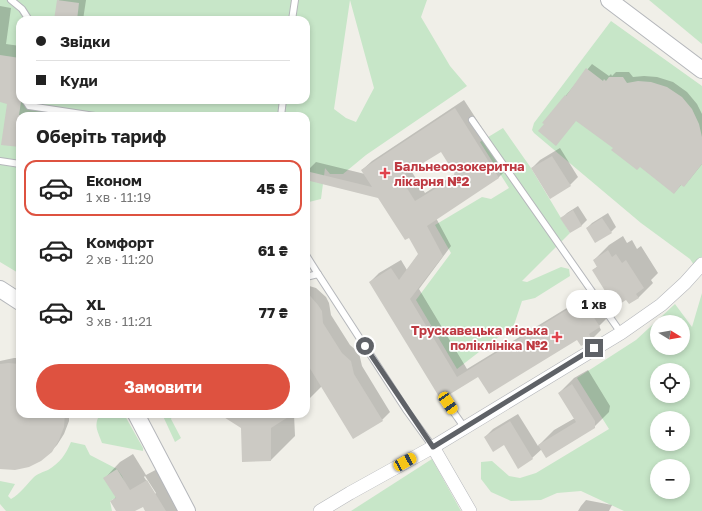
<!DOCTYPE html>
<html lang="uk">
<head>
<meta charset="utf-8">
<style>
  body { margin:0; font-family:"Golos Text",sans-serif; background:#f6f6f6; color:#222; height:100vh; display:flex; flex-direction:column; font-size:15px; white-space:nowrap }
  * { box-sizing:border-box; margin:0 }
  p { font-size:13px; color:#767676 }
  .icon { flex:none; width:22px; height:22px; fill:none; stroke:currentColor; stroke-width:2; stroke-linecap:round; stroke-linejoin:round }
  .map { position:relative; flex:1; overflow:hidden }
  .panel { position:absolute; left:16px; top:112px; width:294px; height:306px; display:flex; flex-direction:column; background:#fff; border-radius:12px; box-shadow:0 2px 6px #0003 }
  .panel>* { flex:none }
  .banner { position:absolute; left:16px; top:16px; width:294px; height:88px; border-radius:12px; box-shadow:0 2px 6px #0003; display:grid; align-content:center; height:88px; padding:0 20px; background:#fff }
  .needle { width:26px; rotate:101deg }
  .fabs { position:absolute; left:650px; top:315px; display:grid; gap:8px }
  .fabs a { display:grid; place-items:center; width:40px; height:40px; border-radius:50%; background:#fff; box-shadow:0 2px 6px #0003; font-size:20px }
  .end { position:absolute; width:18px; height:18px; margin:-9px; border:5px solid #5f6267; background:#fff; box-shadow:0 0 0 2px #fff }
  .from { border-radius:50% }
  .bubble { position:absolute; height:28px; border-radius:14px; background:#fff; box-shadow:0 2px 6px #0003; font-size:13px; font-weight:700; line-height:28px; text-align:center }
  .car { position:absolute; width:12px; height:24px; margin:-12px -6px; border-radius:5px; box-shadow:0 0 3px 1px #0007; background:linear-gradient(#f5c518 24%,#345 0 40%,#f5c518 0 76%,#345 0 86%,#f5c518 0) }
  .banner b { display:flex; align-items:center; gap:14px; height:38px; font-size:15px }
  .banner b+b { border-top:1px solid #e0e0e0 }
  .banner i { width:10px; height:10px; background:#222 }
  ul { padding:0; list-style:none }
  li { display:flex; align-items:center; gap:12px; height:56px; margin:0 8px 6px; padding:0 12px; border:2px solid transparent; border-radius:12px }
  li div { flex:1 }
  li b { display:block; font-size:15px }
  li em { font-style:normal; font-weight:700 }
  li.active { border-color:#de5240 }
  li>.icon { width:36px; height:36px; stroke-width:1.5 }
  h2 { padding:0 20px; font-size:18px; line-height:48px }
  .cta { display:flex; gap:8px; margin-top:auto; padding:8px 20px }
  .cta a { flex:1; height:46px; border-radius:24px; background:#de5240; color:#fff; font-size:16px; font-weight:700; line-height:46px; text-align:center }
  .map>svg:first-child { display:block }
</style>
</head>
<body>
<div class="map">
<svg width="702" height="511" viewBox="0 0 702 511">
  <rect width="100%" height="100%" fill="#f0efe8"/>
  <g fill="#c7e6c8" fill-rule="evenodd">
    <path d="M0 0H427L421 17 450 66 467 86 366 155 343 174H330L325 168 321 199 309 202 306 210V116H20V274L0 262ZM350 0 374 88 356 122 346 118 334 109ZM20 20H306V100H20Z"/>
    <polygon points="649,0 702,0 702,44"/>
    <polygon points="611,21 702,86 702,262 696,268 690,259 641,223 534,133 532,130 534,123"/>
    <polygon points="503,128 531,168 570,233 522,281 527,282 561,267 569,269 570,276 535,298 522,301 514,325 457,369 416,300 451,253 435,225 482,197 491,199 509,188 480,142"/>
    <path d="M702 293V511H624L581 491 557 493 541 500 511 501 491 492 481 479V462L492 461 509 476 520 478 536 473 609 429 577 378 636 340 675 304 692 327ZM657 322H683V348H657ZM657 370H683V396H657ZM657 418H683V444H657ZM657 466H683V492H657Z"/>
    <path d="M100 414H124L143 448V451L102 443C98 431 93 426 100 414Z"/>
    <polygon points="162,414 173,414 171,419 181,438 175,442"/>
    <path d="M71 442 85 445 90 455 117 469 122 476 128 491 110 501 112 511H6L0 504V481L15 484 8 496 11 499C21 493 26 485 34 477 37 474 43 472 48 470 60 463 66 454 71 442Z"/>
    <polygon points="432,459 461,511 351,511"/>
  </g>
  <g fill="#0003" fill-rule="evenodd">
    <polygon points="59,0 86,0 83,20 55,20"/>
    <polygon points="0,6 11,8 6,44 20,46 20,100 30,100 29,105 109,116 20,116 20,146 8,103 0,101"/>
    <polygon points="592,64 609,76 611,74 612,76 616,72 629,72 633,77 644,76 657,77 673,82 687,92 697,104 702,114 702,164 689,180 684,186 682,184 674,193 640,166 576,120 556,144 544,122"/>
    <path d="M464 100 508 168 498 178 436 218 451 246 419 289 467 369 593 292 608 317 599 326 601 330 592 339 582 345 578 339 479 375 447 395 370 282 379 273 401 260 407 270 419 254 409 236 379 197 306 179V175L307 171 316 162 365 174 362 170 372 161ZM441 150 455 174 425 193 410 169Z"/>
    <polygon points="560,148 578,177 570,185 532,168 540,160"/>
    <polygon points="578,206 587,220 582,225 570,232 562,218 567,213"/>
    <polygon points="608,213 616,227 611,232 587,228 592,223"/>
    <polygon points="623,236 627,243 632,240 637,249 641,246 658,273 651,280 653,283 638,298 593,270 598,266 594,260 609,245"/>
    <polygon points="306,285 316,288 326,297 329,303 331,315 350,345 359,353 362,366 390,412 382,420 322,386 306,402 306,363 307,362 306,360"/>
    <polygon points="14,358 20,358 20,414 69,414 69,421 64,434 57,445 51,451 0,468 0,361"/>
    <polygon points="588,370 610,406 609,412 594,427 542,449 532,458 504,443 485,437 493,429 518,414 538,446 554,430 575,418 559,393 574,378"/>
    <polygon points="221,414 294,414 295,436 271,460 242,427"/>
    <path d="M133 454 146 475 163 466 191 511H146L143 505 133 511H117L112 501 117 496 105 478 120 462ZM145 476 156 493 155 494 144 477Z"/>
    <polygon points="586,500 612,505 609,511 578,511 581,506"/>
  </g>
  <g fill="#cccac4" fill-rule="evenodd">
    <polygon points="57,0 79,3 77,20 54,20"/>
    <polygon points="0,55 20,58 21,102 19,115 20,115 20,147 1,145 7,104 0,102"/>
    <polygon points="586,68 603,81 604,79 606,81 609,77 623,77 627,83 638,81 651,82 667,87 682,97 692,109 699,124 702,137 702,164 684,187 681,185 674,194 640,167 637,170 611,150 613,148 576,121 556,146 538,131 544,124 542,123 565,95 566,96"/>
    <path d="M455 108 499 178 427 226 443 256 410 299 457 377 583 300 600 327 589 334 592 340 581 346 577 340 489 394 478 377 447 396H443L441 400 369 282 391 268 399 280 418 254 409 238 405 240 378 198 306 180V171L372 187 361 170ZM441 152 456 176 415 201 400 177Z"/>
    <polygon points="552,156 571,186 550,199 531,168"/>
    <polygon points="573,210 582,226 570,233 560,218"/>
    <polygon points="602,218 612,233 595,243 586,228"/>
    <polygon points="608,250 612,257 616,254 622,263 626,260 644,288 636,294 639,298 629,304 626,300 615,307 592,270 597,267 593,260"/>
    <polygon points="306,291 318,305 322,311 323,323 342,353 351,361 354,374 383,421 353,439 306,362"/>
    <polygon points="8,363 20,364 20,414 65,414 64,427 59,440 52,452 41,461 29,467 15,470 0,469 0,364"/>
    <polygon points="572,384 595,421 595,428 546,458 538,445 576,422 558,393"/>
    <polygon points="219,414 293,414 271,428 271,461 242,462 241,428"/>
    <polygon points="510,421 533,459 518,469 504,445 493,452 484,437"/>
    <polygon points="117,469 130,490 147,480 166,511 145,511 143,507 135,511 116,511 110,501 116,498 103,478"/>
  </g>
  <g fill="none" stroke-linecap="round" stroke-linejoin="round">
    <defs>
      <g id="service">
        <polyline points="11,0 22,9 29,20"/>
        <polyline points="292,20 295,0"/>
        <polyline points="25,100 29,106 95,116"/>
        <polyline points="281,116 283,100"/>
        <polyline points="472,120 621,333"/>
        <polyline points="0,161 20,164"/>
        <polyline points="306,255 318,274"/>
        <polyline points="306,277 318,274 407,411 433,447"/>
        <polyline points="445,400 464,427"/>
      </g>
      <g id="minor">
        <polyline points="433,447 470,511"/>
        <polyline points="320,511 350,493 433,447 621,333 661,305 685,283 702,264"/>
      </g>
      <g id="tertiary">
        <polyline points="609,0 702,70"/>
        <polyline points="0,289 20,302"/>
        <polyline points="136,414 187,511"/>
      </g>
    </defs>
    <use href="#service" stroke="#b5b7bb" stroke-width="8"/>
    <use href="#minor" stroke="#b5b7bb" stroke-width="14"/>
    <use href="#tertiary" stroke="#b5b7bb" stroke-width="18"/>
    <use href="#service" stroke="#fff" stroke-width="6"/>
    <use href="#minor" stroke="#fff" stroke-width="13"/>
    <use href="#tertiary" stroke="#fff" stroke-width="16"/>
  </g>
  <g fill="none" stroke-linecap="round" stroke-linejoin="round">
    <polyline stroke="#5f6267" stroke-width="5" points="365,346 433,447 594,348"/>
  </g>
  <g fill="#e0444e" stroke="#fff" stroke-width="1.5">
    <path d="M383 167h4v4h4v4h-4v4h-4v-4h-4v-4h4z"/>
    <path d="M555 331h4v4h4v4h-4v4h-4v-4h-4v-4h4z"/>
  </g>
  <g text-anchor="middle" stroke-width="3.5" stroke-linejoin="round" paint-order="stroke">
    <g font-size="13" font-weight="bold" fill="#be3a42" stroke="#fff" text-anchor="start">
      <text x="394" y="171">Бальнеоозокеритна<tspan x="394" dy="15">лікарня №2</tspan></text>
      <text x="548" y="335" text-anchor="end">Трускавецька міська<tspan x="548" dy="15">поліклініка №2</tspan></text>
    </g>
  </g>
</svg>
<div class="fabs">
<a><svg class="needle" viewBox="-14 -14 28 28"><path d="M0-13l5 13h-10z" fill="#e53935"/><path d="M0 13l5-13h-10z" fill="#767676"/></svg></a>
<a><svg class="icon" aria-label="locate" viewBox="0 0 24 24"><circle cx="12" cy="12" r="6"/><path d="M12 2v4M12 18v4M2 12h4M18 12h4"/></svg></a>
<a>+</a>
<a>−</a>
</div>
<i class="end from" style="left:365px;top:346px"></i>
<i class="end" style="left:594px;top:348px"></i>
<div class="bubble" style="left:566px;top:290px;width:56px">1 хв</div>
<i class="car" style="left:448px;top:403px;rotate:146deg"></i>
<i class="car" style="left:405px;top:462px;rotate:61deg"></i>
<div class="banner">
<b><i class="from"></i>Звідки</b>
<b><i></i>Куди</b>
</div>
<section class="panel">
<h2>Оберіть тариф</h2>
<ul>
<li class="active"><svg class="icon" aria-label="car" viewBox="0 0 24 24"><path d="M5 17H2v-5l4-1 3-4h7l3 4 3 1v5h-3M9 17h6M6 11h13"/><circle cx="7" cy="17" r="2"/><circle cx="17" cy="17" r="2"/></svg><div><b>Економ</b><p>1 хв · 11:19</p></div><em>45 ₴</em></li>
<li><svg class="icon" aria-label="car" viewBox="0 0 24 24"><path d="M5 17H2v-5l4-1 3-4h7l3 4 3 1v5h-3M9 17h6M6 11h13"/><circle cx="7" cy="17" r="2"/><circle cx="17" cy="17" r="2"/></svg><div><b>Комфорт</b><p>2 хв · 11:20</p></div><em>61 ₴</em></li>
<li><svg class="icon" aria-label="car" viewBox="0 0 24 24"><path d="M5 17H2v-5l4-1 3-4h7l3 4 3 1v5h-3M9 17h6M6 11h13"/><circle cx="7" cy="17" r="2"/><circle cx="17" cy="17" r="2"/></svg><div><b>XL</b><p>3 хв · 11:21</p></div><em>77 ₴</em></li>
</ul>
<div class="cta"><a>Замовити</a></div>
</section>
</div>
</body>
</html>
